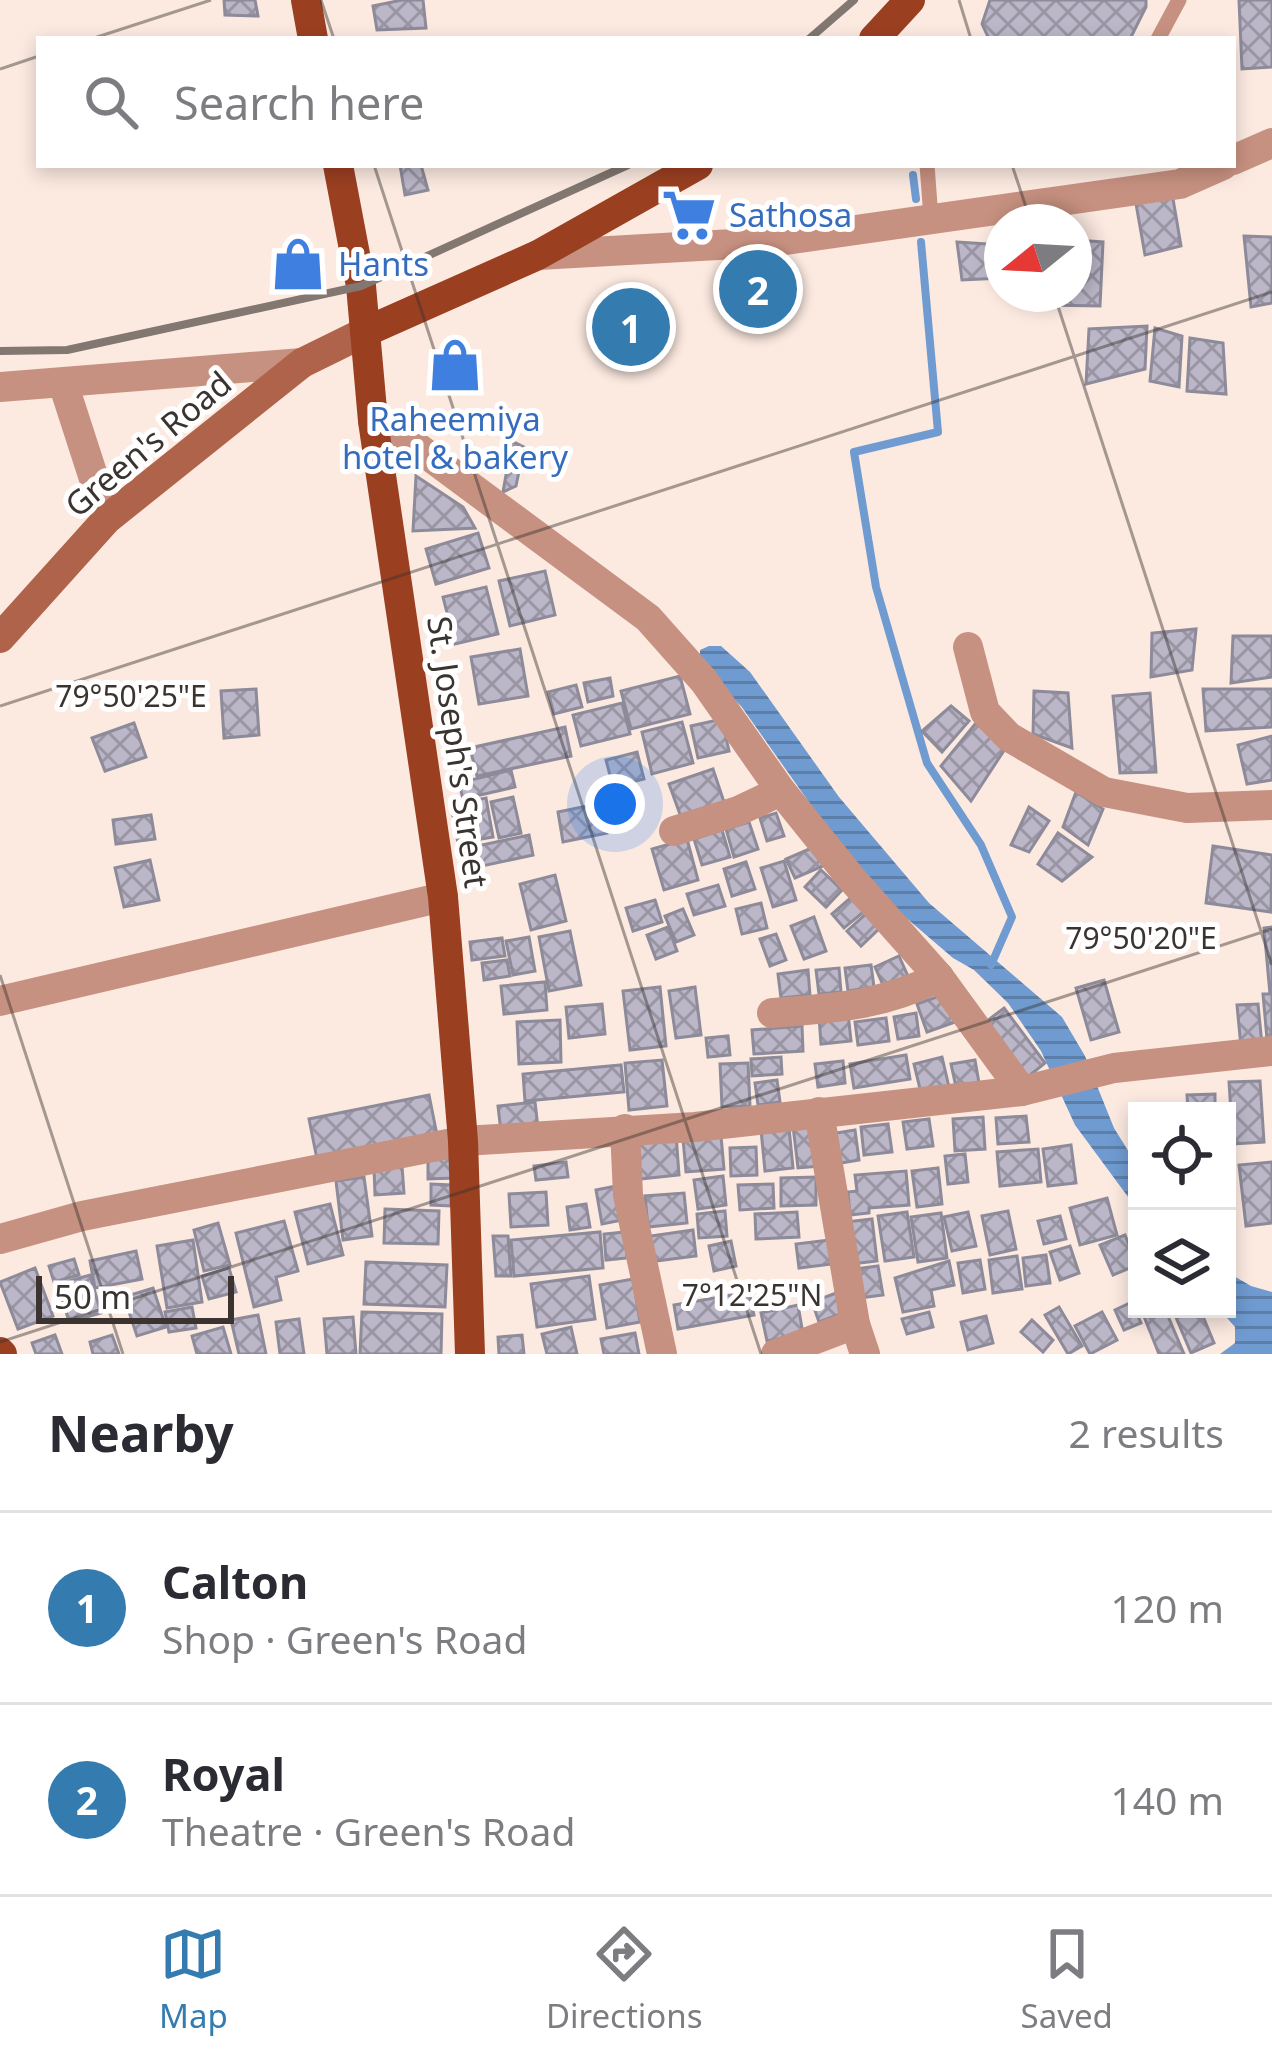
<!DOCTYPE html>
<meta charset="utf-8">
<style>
body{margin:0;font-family:"Noto Sans",sans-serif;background:#f7f7f7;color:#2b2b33}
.controls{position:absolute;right:36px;bottom:36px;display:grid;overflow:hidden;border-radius:0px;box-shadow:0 6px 18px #0003}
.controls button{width:108px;height:108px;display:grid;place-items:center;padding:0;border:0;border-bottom:3px solid #e1e1e2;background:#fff;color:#2b2b33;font:60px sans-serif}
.compass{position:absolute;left:984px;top:204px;width:108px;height:108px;border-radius:50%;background:#fff;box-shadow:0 6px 18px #0003;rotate:252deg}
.scale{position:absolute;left:36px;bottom:30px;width:198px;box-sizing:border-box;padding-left:12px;border:6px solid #3a332f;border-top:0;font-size:33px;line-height:42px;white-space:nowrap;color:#3a332f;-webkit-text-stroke:9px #fff;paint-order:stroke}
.you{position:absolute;left:615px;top:804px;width:42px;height:42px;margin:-30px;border:9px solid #fff;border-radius:50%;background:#1a73e8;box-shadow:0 0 0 18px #1a73e833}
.badge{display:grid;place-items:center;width:78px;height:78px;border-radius:50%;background:#347cb0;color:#fff;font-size:39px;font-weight:700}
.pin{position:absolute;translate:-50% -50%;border:6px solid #fff;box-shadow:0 3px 12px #0006}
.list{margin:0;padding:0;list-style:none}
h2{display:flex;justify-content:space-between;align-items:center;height:156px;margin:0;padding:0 48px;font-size:51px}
h2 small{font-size:39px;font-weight:400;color:#7c7c81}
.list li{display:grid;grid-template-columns:78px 1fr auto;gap:36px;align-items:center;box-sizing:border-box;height:192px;padding:0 48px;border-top:3px solid #e1e1e2}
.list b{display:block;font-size:45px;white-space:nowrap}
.list p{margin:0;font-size:39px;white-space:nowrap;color:#7c7c81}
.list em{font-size:39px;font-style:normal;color:#7c7c81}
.icon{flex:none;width:66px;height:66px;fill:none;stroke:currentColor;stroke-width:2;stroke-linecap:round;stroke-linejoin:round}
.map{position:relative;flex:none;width:1272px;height:1354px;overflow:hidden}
.search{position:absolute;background:#fff;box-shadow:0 6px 18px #0003;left:36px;right:36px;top:36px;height:132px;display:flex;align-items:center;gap:30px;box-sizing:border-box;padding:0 42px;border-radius:0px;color:#7c7c81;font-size:45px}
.sheet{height:540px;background:#fff}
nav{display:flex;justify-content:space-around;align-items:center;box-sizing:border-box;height:168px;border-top:3px solid #e1e1e2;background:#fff;font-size:33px;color:#7c7c81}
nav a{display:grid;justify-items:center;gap:6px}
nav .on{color:#347cb0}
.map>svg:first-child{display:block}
.water{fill:url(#water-rules)}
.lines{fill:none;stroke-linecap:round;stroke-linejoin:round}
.stream{stroke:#6f9bd1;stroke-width:8}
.building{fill:url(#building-cross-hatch);stroke:#8d8a9a;stroke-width:3}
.service{stroke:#c79181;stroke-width:15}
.minor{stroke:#c79181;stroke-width:30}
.secondary{stroke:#af634b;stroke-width:30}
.primary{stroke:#9b3f21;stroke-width:30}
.rail{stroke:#827771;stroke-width:8}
.ticks{fill:none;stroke:#3a332f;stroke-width:3;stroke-opacity:0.45}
.labels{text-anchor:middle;stroke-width:10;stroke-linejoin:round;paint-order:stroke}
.shop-label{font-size:33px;fill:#366cbe;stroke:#fff;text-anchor:start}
.street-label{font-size:33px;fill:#3a332f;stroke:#fff}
.ticks-label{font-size:30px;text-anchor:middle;fill:#3a332f;stroke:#fff;stroke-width:10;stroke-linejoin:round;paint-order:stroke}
</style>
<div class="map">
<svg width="1272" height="1354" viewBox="0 0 1272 1354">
<defs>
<pattern id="water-rules" width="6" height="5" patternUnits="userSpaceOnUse" patternTransform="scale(3)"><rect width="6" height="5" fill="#6f9bd1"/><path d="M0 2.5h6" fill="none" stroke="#5c7faa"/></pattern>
<pattern id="building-cross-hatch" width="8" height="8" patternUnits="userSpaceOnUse" patternTransform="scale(3)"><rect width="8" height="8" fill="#bbb7c8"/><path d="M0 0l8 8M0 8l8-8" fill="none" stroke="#9995a3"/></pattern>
</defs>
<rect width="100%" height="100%" fill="#fceae1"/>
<!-- water -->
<g class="water">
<polygon points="709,646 721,646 750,672 839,797 929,903 1062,1017 1085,1056 1114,1128 1137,1165 1137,1209 1075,1125 1041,1051 1008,1003 974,970 953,958 897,910 835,839 741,706 709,675 700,660 700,650"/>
<polygon points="1227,1272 1251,1286 1272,1292 1272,1354 1220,1354 1235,1343 1235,1327 1219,1309 1227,1309"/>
</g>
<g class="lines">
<!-- stream -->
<g class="stream">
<polyline points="913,175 916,199"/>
<polyline points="921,242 938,432 854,452 876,587 927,763 981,845 1012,917 991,965"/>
</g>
</g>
<!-- building -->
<g class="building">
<polygon points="224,0 255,0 258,16 225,15"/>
<polygon points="402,0 423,0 426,28 377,30 373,6"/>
<polygon points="990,0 1146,0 1146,7 1130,39 989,39 982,24"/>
<polygon points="1239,0 1272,0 1272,67 1242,69"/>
<polygon points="400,165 421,165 428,190 405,195"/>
<polygon points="1172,193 1181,246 1145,255 1135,198"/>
<polygon points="1244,236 1272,237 1272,303 1251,307"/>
<polygon points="1074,240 1103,242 1100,306 1045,305 1045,294 1074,294"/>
<polygon points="957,242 1002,245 1002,278 962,280"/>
<polygon points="1147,326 1145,369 1086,384 1089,329"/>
<polygon points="1155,328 1182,336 1179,387 1150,381"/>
<polygon points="1190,338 1223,343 1226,394 1187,391"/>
<polygon points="512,441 524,447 516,486 503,492"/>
<polygon points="416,476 463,507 475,528 413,531"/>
<polygon points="478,533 489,568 436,584 426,549"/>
<polygon points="545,571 555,615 510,626 499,581"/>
<polygon points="486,587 498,634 455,644 443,597"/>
<polygon points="1196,629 1192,670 1151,677 1152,633"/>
<polygon points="1233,636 1272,636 1272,677 1231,683"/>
<polygon points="520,649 528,696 479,704 471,657"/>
<polygon points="680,676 690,714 631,729 621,691"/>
<polygon points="610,678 613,696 588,702 584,683"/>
<polygon points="576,685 582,707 554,714 548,692"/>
<polygon points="256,689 259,735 224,738 221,691"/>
<polygon points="1203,689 1272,689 1272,727 1206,731"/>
<polygon points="1034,691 1068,693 1072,748 1033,734"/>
<polygon points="1150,693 1156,772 1120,773 1113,696"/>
<polygon points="622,703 630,734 581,746 573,715"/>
<polygon points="951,706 969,721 942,752 922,731"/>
<polygon points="722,719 729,751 698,758 691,726"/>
<polygon points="682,722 693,763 652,774 642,732"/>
<polygon points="134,723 146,757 105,771 92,738"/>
<polygon points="976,723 1005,749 971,801 941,766"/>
<polygon points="565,727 571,756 477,776 470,748"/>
<polygon points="1272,736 1272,780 1247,784 1238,745"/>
<polygon points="637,752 644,779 613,787 606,760"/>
<polygon points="713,769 724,802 681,817 669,784"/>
<polygon points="511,770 515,787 463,799 459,783"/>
<polygon points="631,789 636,816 617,821 611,792"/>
<polygon points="1076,792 1103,809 1088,845 1063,827"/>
<polygon points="513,797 521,833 499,838 491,802"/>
<polygon points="486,798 493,837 458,843 451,805"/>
<polygon points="602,803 607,833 563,842 558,812"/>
<polygon points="1029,807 1049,821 1029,852 1011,845"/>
<polygon points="776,813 784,836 767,841 760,818"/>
<polygon points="151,815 155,839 116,844 113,820"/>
<polygon points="749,822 758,849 734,857 726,829"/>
<polygon points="722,830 730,857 702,865 694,839"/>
<polygon points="1058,833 1092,857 1062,881 1038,864"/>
<polygon points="529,835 533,855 463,870 459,850"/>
<polygon points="687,839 698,880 664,890 652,849"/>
<polygon points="1213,846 1272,855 1271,912 1206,903"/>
<polygon points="814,847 823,866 795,878 786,859"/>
<polygon points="150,860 159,900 124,907 115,868"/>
<polygon points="784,861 796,900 773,907 761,868"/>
<polygon points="746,862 755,889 732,896 724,869"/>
<polygon points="821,870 842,890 826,907 805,887"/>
<polygon points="555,875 566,921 531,930 520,884"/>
<polygon points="718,885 725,906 694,915 687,894"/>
<polygon points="854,895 866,910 844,928 832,914"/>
<polygon points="655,900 662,922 633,931 626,908"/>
<polygon points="761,903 767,928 742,934 736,909"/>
<polygon points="683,909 694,935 676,942 665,916"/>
<polygon points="866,914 879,929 861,946 847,931"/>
<polygon points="814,917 826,951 804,959 791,926"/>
<polygon points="668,927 677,951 656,959 647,935"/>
<polygon points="1272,927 1272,1040 1267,1039 1263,994 1270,994 1264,928"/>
<polygon points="570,931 581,985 549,991 539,937"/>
<polygon points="776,934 786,960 770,966 760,939"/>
<polygon points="529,937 535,971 513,975 506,941"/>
<polygon points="502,938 505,956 472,960 470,942"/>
<polygon points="899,956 911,983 887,994 875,967"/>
<polygon points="507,960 510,976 484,980 482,963"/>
<polygon points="871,965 874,987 848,991 845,968"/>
<polygon points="839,968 841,992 819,994 816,970"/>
<polygon points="808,970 810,995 781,998 778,974"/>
<polygon points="1104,980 1119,1032 1091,1040 1076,988"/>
<polygon points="545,982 547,1010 504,1014 501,986"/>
<polygon points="660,987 666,1046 630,1050 623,991"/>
<polygon points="695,987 701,1035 676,1038 669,991"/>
<polygon points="945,994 955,1022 927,1032 917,1004"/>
<polygon points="602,1004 605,1034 569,1038 566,1007"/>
<polygon points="1258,1004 1262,1045 1241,1047 1237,1005"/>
<polygon points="1004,1008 1045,1063 1024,1080 983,1024"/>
<polygon points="848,1013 851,1041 821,1044 819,1017"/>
<polygon points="916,1013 919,1036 898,1039 894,1017"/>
<polygon points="886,1018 889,1041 858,1045 855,1022"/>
<polygon points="560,1020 561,1062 519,1064 517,1022"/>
<polygon points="802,1026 803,1051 754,1054 752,1030"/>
<polygon points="728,1036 730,1055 708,1057 706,1038"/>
<polygon points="906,1055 910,1079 854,1088 850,1064"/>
<polygon points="781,1057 782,1074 752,1076 751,1059"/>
<polygon points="942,1057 949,1087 921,1093 914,1064"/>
<polygon points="662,1060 667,1106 629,1110 625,1063"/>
<polygon points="975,1060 979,1083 956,1087 951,1064"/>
<polygon points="843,1061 845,1083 818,1087 815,1064"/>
<polygon points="748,1063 750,1106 722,1107 720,1064"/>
<polygon points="621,1065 624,1092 525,1101 523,1074"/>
<polygon points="777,1080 780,1102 758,1105 755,1083"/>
<polygon points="1260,1081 1264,1142 1233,1144 1229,1082"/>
<polygon points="1215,1094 1215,1111 1188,1111 1187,1095"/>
<polygon points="429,1095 437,1135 317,1159 309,1119"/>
<polygon points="535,1102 538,1128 501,1132 498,1106"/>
<polygon points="1026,1116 1029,1142 998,1144 996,1118"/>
<polygon points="983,1117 985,1149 955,1151 953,1119"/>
<polygon points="929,1119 933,1146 907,1149 903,1122"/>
<polygon points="817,1123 822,1166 798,1168 793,1126"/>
<polygon points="888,1124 892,1152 864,1155 861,1127"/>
<polygon points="789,1128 793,1168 765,1171 761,1130"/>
<polygon points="855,1130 859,1160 835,1164 830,1134"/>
<polygon points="676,1134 679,1175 640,1179 636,1137"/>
<polygon points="721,1136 724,1169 686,1172 683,1139"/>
<polygon points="1071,1145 1076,1183 1048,1186 1043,1149"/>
<polygon points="756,1147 757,1175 731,1176 730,1148"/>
<polygon points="1038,1149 1041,1182 1000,1186 997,1152"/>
<polygon points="428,1152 453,1152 454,1178 428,1179"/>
<polygon points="965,1154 968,1182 948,1184 945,1156"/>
<polygon points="566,1162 568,1177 536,1180 534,1166"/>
<polygon points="1272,1162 1272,1223 1246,1226 1239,1165"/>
<polygon points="402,1166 404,1193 375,1195 374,1168"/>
<polygon points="938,1168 942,1204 917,1207 912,1171"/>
<polygon points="906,1171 909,1205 869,1208 869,1213 850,1215 848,1192 857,1191 855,1175"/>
<polygon points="723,1176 726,1205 698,1209 694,1180"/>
<polygon points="364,1177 372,1236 343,1240 336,1181"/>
<polygon points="816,1177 816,1205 781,1206 781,1178"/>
<polygon points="431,1184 451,1185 451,1206 431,1205"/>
<polygon points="773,1184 774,1208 740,1210 738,1185"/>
<polygon points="621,1185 627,1219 602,1224 596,1190"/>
<polygon points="546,1192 548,1225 511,1227 509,1194"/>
<polygon points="684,1193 687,1223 648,1227 645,1196"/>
<polygon points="1107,1198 1117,1235 1080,1245 1070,1208"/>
<polygon points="330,1204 343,1255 308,1264 295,1212"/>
<polygon points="586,1204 590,1227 570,1230 567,1207"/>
<polygon points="385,1209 439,1211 438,1244 384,1243"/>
<polygon points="725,1211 727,1236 699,1238 697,1214"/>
<polygon points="1008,1211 1016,1249 990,1255 982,1216"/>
<polygon points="797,1212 799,1237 756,1239 755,1214"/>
<polygon points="907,1212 914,1257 885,1261 878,1216"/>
<polygon points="968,1212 976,1246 952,1251 944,1217"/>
<polygon points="941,1213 947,1258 918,1262 911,1217"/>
<polygon points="1060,1216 1066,1239 1044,1244 1038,1221"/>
<polygon points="872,1219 877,1261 851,1264 846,1222"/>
<polygon points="284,1221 298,1271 276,1277 281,1300 254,1307 236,1233"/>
<polygon points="218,1223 230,1265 204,1271 194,1230"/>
<polygon points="693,1230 696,1256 648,1262 644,1237"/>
<polygon points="600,1232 603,1268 514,1276 511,1240"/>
<polygon points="625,1232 627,1258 606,1260 604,1234"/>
<polygon points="1125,1235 1137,1265 1113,1275 1100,1245"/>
<polygon points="493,1236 508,1236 511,1276 496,1276"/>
<polygon points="193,1240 202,1302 167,1308 157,1246"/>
<polygon points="830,1240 832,1264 799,1268 796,1244"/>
<polygon points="731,1241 736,1266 714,1271 709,1246"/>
<polygon points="1070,1246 1079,1273 1060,1280 1050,1252"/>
<polygon points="136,1251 142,1279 95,1288 90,1261"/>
<polygon points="1046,1255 1050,1283 1026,1286 1023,1258"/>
<polygon points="1017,1256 1022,1289 993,1293 989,1260"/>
<polygon points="74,1259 79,1275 54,1282 49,1266"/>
<polygon points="980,1260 985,1289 963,1293 958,1263"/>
<polygon points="949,1261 954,1285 931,1290 934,1306 903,1312 895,1278"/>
<polygon points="366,1262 447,1265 445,1307 364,1304"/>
<polygon points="878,1266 883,1295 859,1298 855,1269"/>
<polygon points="35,1268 53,1316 18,1329 0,1282"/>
<polygon points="229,1268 236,1292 209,1299 202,1276"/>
<polygon points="90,1275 101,1313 69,1322 58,1284"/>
<polygon points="589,1276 595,1319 537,1327 531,1284"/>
<polygon points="633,1279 640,1322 607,1328 600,1285"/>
<polygon points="153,1288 166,1327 137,1336 124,1297"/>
<polygon points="749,1292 754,1315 678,1329 674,1305"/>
<polygon points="839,1292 846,1312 819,1322 812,1302"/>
<polygon points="1132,1302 1141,1323 1124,1330 1115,1310"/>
<polygon points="798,1305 803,1334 767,1341 761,1313"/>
<polygon points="192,1307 196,1328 169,1332 165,1312"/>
<polygon points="1059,1307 1082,1346 1068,1354 1045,1315"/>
<polygon points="1141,1309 1165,1309 1184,1354 1159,1354"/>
<polygon points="1189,1309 1200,1309 1214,1343 1191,1353 1175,1315"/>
<polygon points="362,1312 442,1314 441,1354 360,1354"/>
<polygon points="929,1312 933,1327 907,1334 902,1319"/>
<polygon points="1102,1312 1117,1340 1090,1354 1075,1326"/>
<polygon points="258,1315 266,1354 239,1354 231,1320"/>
<polygon points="986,1316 993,1343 968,1350 961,1322"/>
<polygon points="353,1317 356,1354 327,1354 324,1319"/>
<polygon points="299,1319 304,1354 280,1354 276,1322"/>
<polygon points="1032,1320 1053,1340 1043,1352 1021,1332"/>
<polygon points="223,1327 231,1354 197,1354 192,1336"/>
<polygon points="571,1327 577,1354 547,1354 542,1334"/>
<polygon points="635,1333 639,1354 604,1354 601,1339"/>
<polygon points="55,1335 62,1354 36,1354 32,1343"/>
<polygon points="112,1335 119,1354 93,1354 90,1342"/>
<polygon points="522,1335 524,1354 499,1354 498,1337"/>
</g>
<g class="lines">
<!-- service -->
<g class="service">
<polyline points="1158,39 1179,0"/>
<polyline points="927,165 931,218"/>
</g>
<!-- minor -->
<g class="minor">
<polyline points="1233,160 1272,143"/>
<polyline points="538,255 771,242 1180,184 1223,165"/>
<polyline points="63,383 107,519"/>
<polyline points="0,387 302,363"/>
<polyline points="373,421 413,444 648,618 704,681 781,791 851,878 939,977 1022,1091"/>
<polyline points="968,647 985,712 1009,737 1104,792 1187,808 1272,805"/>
<polyline points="674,831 738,811 781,791"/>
<polyline points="0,1001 443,897"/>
<path d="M 772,1013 C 835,1008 881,1006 939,977"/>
<polyline points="819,1112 855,1324 865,1354"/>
<polyline points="625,1129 628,1195 662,1354"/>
<polyline points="0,1239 82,1216 463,1141 695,1127 1022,1091 1114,1068 1272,1051"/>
<polyline points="776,1354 855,1324"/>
</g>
<!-- secondary -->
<polyline class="secondary" points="0,638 107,519 302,363 365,332"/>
<!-- primary -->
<g class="primary">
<polyline points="306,0 313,39"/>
<polyline points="874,39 910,0"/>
<polyline points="338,165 361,286 373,421 443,897 463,1141 470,1354"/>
<polyline points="365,332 538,255 698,165"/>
<polyline points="0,1352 2,1354"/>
</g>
<!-- rail -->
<g class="rail">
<polyline points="809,39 854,0"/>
<polyline points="0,351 67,350 361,286 628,165"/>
</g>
</g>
<!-- ticks -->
<path class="ticks" d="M 321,0 L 334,39M 959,0 L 971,39M 91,39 L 211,0M 0,69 L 39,56M 374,165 L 761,1354M 1012,165 L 1031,222M 1054,294 L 1272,965M 0,706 L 1272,292M 0,975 L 123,1354M 0,1342 L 1272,929"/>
<!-- icons -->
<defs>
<symbol id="supermarket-bare" viewBox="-9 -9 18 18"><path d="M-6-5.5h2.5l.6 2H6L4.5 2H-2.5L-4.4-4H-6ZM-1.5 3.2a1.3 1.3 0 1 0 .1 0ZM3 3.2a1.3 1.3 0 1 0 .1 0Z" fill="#3f7fe0" stroke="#fff" stroke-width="2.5" paint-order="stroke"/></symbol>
<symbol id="shop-bare" viewBox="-9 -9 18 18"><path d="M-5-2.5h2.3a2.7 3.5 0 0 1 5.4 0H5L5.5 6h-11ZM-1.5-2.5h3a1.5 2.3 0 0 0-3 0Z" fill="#3f7fe0" stroke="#fff" stroke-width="2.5" paint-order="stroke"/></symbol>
</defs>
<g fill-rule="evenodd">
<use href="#supermarket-bare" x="651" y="177" width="76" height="76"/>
<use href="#shop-bare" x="260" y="226" width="76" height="76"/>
<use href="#shop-bare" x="417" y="327" width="76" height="76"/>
</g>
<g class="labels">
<!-- shop labels -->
<g class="shop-label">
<text x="729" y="227">Sathosa</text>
<text x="338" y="276">Hants</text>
<text x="455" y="431" text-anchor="middle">Raheemiya<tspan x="455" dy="38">hotel &amp; bakery</tspan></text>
</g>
<!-- street labels -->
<g class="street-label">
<text transform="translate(148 444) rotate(-40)" y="12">Green's Road</text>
<text transform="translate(458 752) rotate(82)" y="12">St. Joseph's Street</text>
</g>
</g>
<g class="ticks-label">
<text x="131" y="707">79°50'25"E</text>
<text x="1141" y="949">79°50'20"E</text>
<text x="752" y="1306">7°12'25"N</text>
</g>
</svg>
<div class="controls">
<button><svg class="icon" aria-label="locate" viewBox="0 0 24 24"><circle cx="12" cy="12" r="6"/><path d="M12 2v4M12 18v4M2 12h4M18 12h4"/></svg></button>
<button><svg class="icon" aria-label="layers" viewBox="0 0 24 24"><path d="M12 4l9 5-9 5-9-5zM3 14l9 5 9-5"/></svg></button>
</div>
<svg class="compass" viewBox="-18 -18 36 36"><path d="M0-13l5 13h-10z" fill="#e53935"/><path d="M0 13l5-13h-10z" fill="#7c7c81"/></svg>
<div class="scale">50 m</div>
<div class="you"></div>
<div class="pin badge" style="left:631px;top:327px">1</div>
<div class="pin badge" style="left:758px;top:289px">2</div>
<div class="search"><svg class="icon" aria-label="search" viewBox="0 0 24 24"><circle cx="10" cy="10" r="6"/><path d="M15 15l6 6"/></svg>Search here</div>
</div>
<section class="sheet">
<h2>Nearby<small>2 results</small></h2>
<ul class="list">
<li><span class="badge">1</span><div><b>Calton</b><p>Shop · Green's Road</p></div><em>120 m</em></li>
<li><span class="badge">2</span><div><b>Royal</b><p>Theatre · Green's Road</p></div><em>140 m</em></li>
</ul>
</section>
<nav>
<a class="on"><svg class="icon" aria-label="map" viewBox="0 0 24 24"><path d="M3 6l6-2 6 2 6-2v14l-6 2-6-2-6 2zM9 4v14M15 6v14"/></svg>Map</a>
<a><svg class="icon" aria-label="directions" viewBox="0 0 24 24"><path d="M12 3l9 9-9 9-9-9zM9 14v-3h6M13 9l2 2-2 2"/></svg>Directions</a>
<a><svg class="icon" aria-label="saved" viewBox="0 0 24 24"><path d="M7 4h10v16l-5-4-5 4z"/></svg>Saved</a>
</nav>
